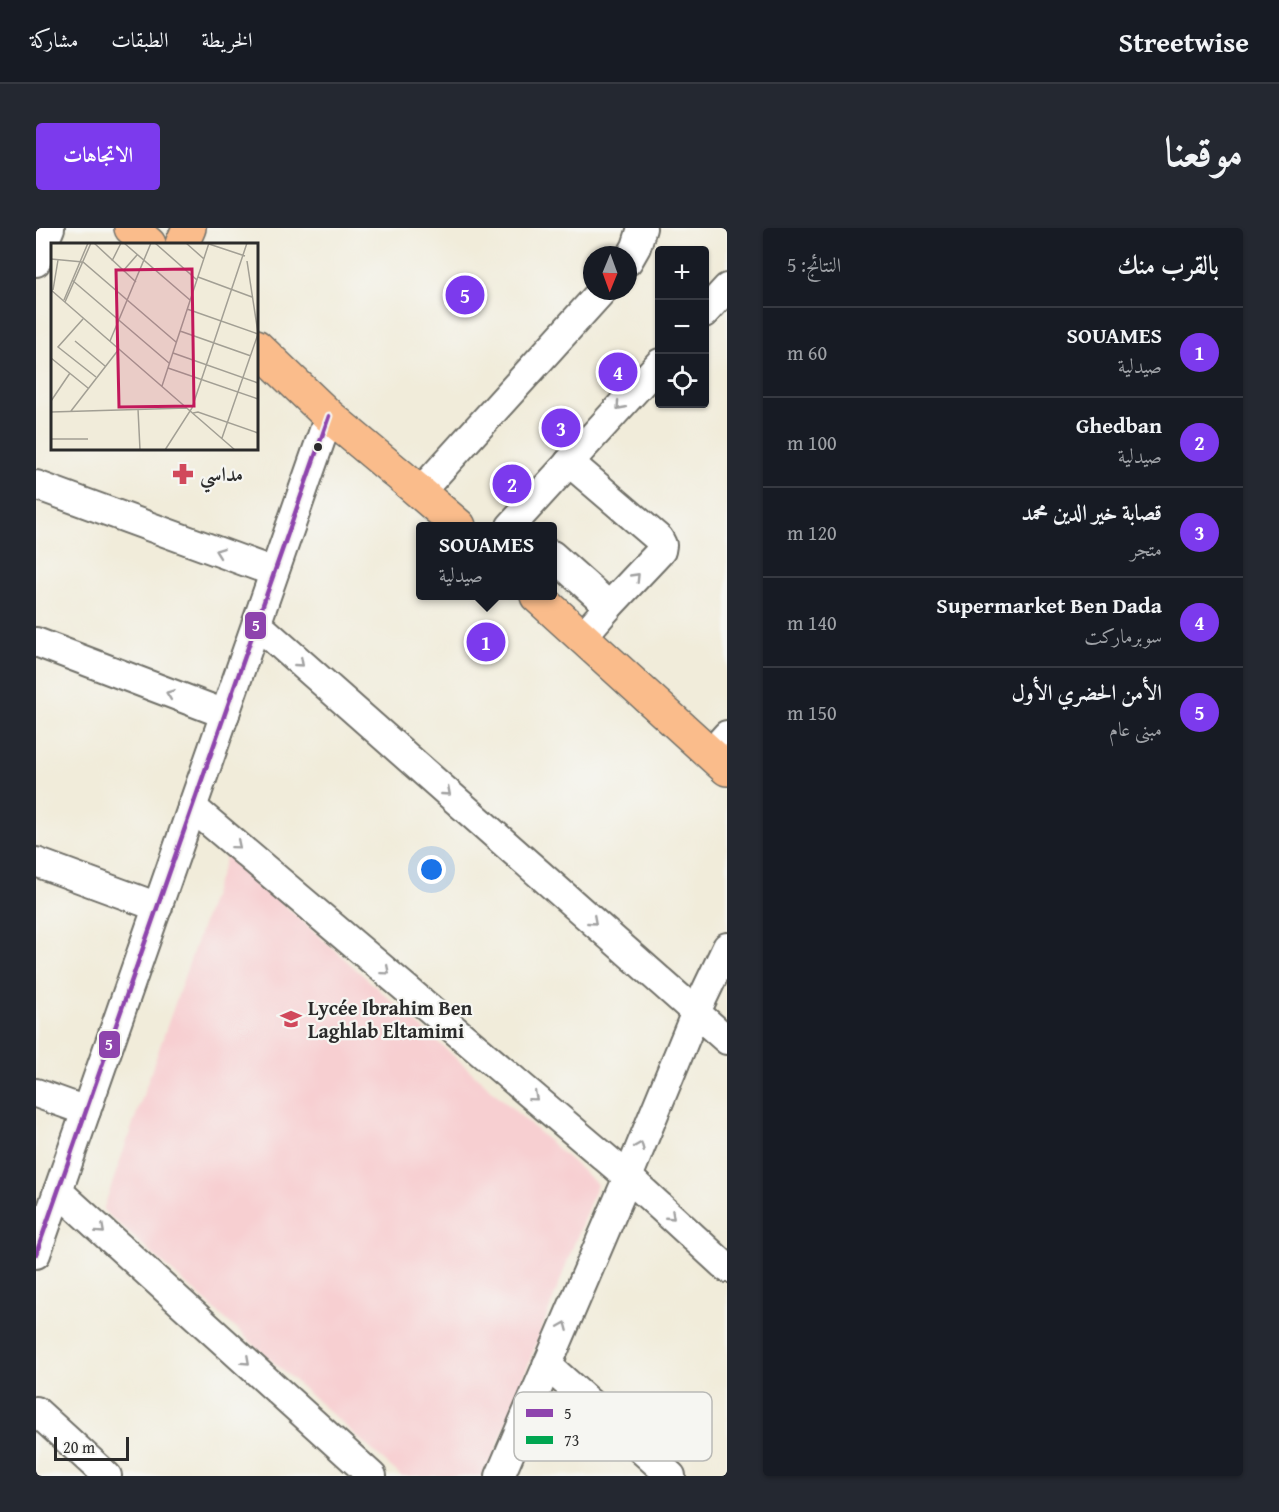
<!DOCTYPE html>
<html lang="ar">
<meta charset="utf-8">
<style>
body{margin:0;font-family:"Gentium Book Plus",Amiri,serif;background:#242831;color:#f1f3f6;direction:rtl}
.controls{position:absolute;right:18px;top:18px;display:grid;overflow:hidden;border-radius:6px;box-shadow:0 2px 4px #0004}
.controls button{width:54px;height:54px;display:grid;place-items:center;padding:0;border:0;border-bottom:2px solid #363941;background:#171b24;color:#f1f3f6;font:30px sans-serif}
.compass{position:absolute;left:547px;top:18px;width:54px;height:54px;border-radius:50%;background:#171b24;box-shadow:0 2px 4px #0004;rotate:181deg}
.scale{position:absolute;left:18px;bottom:15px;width:75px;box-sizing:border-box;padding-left:6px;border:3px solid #2b2b2b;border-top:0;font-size:16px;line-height:21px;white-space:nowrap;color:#2b2b2b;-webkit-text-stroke:4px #f6f6f2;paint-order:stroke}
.you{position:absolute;left:396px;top:642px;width:21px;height:21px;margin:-15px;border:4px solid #fff;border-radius:50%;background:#1a73e8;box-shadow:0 0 0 9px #1a73e833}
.badge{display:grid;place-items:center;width:39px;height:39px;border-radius:50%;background:#7c3aed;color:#fff;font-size:20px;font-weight:700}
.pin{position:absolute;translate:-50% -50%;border:3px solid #fff;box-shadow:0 2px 6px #0006}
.popup{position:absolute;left:380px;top:294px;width:141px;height:78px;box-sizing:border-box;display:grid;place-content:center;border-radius:6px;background:#171b24;filter:drop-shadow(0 2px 4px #0005);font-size:20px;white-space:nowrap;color:#9ea1a6}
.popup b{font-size:22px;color:#f1f3f6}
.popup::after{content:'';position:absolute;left:50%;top:100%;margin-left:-12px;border:12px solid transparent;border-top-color:#171b24}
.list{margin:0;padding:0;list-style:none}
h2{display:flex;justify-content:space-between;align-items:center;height:78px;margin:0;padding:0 24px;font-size:26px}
h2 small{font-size:20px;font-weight:400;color:#9ea1a6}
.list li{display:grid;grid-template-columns:39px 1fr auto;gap:18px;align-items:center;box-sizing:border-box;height:90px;padding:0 24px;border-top:2px solid #363941}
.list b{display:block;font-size:22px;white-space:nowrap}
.list p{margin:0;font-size:20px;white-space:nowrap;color:#9ea1a6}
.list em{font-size:20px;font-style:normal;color:#9ea1a6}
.icon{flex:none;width:33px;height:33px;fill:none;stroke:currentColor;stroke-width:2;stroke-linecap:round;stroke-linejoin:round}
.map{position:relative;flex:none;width:691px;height:1248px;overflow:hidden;direction:ltr;border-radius:6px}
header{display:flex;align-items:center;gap:36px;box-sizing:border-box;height:84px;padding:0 30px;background:#171b24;border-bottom:2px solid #363941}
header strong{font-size:28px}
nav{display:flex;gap:33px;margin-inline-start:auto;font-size:21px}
.intro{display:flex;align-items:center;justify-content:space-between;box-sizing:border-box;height:144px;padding:0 36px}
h1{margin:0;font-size:42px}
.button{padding:15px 27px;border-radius:6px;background:#7c3aed;color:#fff;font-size:21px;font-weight:700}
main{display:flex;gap:36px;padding:0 36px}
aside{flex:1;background:#171b24;border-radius:6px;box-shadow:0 2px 4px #0004}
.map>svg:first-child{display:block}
.built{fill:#f7cfd1}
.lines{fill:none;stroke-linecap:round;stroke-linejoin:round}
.minor-casing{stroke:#706f68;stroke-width:32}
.major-casing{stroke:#706f68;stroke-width:36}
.minor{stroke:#fff;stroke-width:28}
.major{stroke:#fabc8b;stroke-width:33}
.bus-1-casing{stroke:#f6f6f2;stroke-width:9}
.bus-1{stroke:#8e44ad;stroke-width:4.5}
.oneway{stroke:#a0a0a0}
.bus-dot{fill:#2b2b2b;stroke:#f6f6f2;stroke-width:2}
.labels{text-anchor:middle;stroke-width:4.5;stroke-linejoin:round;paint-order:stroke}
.poi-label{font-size:20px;font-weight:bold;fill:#2b2b2b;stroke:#f6f6f2;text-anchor:start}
.inset-road{fill:none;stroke:#a29f94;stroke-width:1.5}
.view{fill:#c2185b;fill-opacity:0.15;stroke:#c2185b;stroke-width:3}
.inset-edge{fill:none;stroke:#2b2b2b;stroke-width:3}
.key{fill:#f6f6f2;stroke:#b9b9b6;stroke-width:1.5}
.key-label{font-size:16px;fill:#2b2b2b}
.line-badge{stroke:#f6f6f2;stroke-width:2}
.badge-label{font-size:16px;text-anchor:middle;font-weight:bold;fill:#fff}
</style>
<header>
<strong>Streetwise</strong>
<nav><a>الخريطة</a><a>الطبقات</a><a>مشاركة</a></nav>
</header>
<div class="intro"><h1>موقعنا</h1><a class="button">الاتجاهات</a></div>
<main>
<aside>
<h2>بالقرب منك<small>النتائج: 5</small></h2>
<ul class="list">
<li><span class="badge">1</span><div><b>SOUAMES</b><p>صيدلية</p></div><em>60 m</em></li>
<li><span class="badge">2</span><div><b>Ghedban</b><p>صيدلية</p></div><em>100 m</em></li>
<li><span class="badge">3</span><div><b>قصابة خير الدين محمد</b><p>متجر</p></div><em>120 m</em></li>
<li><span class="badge">4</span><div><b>Supermarket Ben Dada</b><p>سوبرماركت</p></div><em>140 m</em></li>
<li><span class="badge">5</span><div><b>الأمن الحضري الأول</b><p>مبنى عام</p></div><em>150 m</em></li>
</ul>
</aside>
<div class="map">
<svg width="691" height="1248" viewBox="0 0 691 1248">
<rect width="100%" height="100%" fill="#f6f6f2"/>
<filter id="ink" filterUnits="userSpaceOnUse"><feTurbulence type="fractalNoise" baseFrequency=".0167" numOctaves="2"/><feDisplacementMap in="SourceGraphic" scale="12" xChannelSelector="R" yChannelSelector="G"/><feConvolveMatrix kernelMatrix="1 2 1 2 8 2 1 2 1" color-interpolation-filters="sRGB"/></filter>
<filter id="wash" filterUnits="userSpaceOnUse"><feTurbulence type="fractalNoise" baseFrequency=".008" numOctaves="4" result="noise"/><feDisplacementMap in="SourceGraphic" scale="24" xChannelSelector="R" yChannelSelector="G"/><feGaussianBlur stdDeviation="1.35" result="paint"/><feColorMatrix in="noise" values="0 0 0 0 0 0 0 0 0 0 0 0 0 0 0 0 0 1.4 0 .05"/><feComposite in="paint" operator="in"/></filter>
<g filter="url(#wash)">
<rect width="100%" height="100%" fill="#f1ecda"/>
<!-- built -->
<polygon class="built" points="191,626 561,956 450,1248 365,1248 67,982"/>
</g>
<g filter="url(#ink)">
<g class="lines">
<defs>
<g id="minor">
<polyline points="592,33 600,19 606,0"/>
<polyline points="0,34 14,0"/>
<polyline points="668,85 691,60"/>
<polyline points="533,234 623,311 626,317 625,323 573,378 547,408"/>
<polyline points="0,257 238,344"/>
<polyline points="384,264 566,63"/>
<polyline points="475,298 624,135"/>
<polyline points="516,327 573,378"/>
<polyline points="221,396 691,812"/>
<polyline points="0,414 189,486"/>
<polyline points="674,526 691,507"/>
<polyline points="156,579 592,949 691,1040"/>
<polyline points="0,634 122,679"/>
<polyline points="0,865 50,883"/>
<polyline points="22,963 336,1248"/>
<polyline points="0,1026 293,188"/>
<polyline points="511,1137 635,1248"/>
<polyline points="0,1183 71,1248"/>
<polyline points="464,1248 592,949 660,784 691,719"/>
</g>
<g id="major">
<polyline points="95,0 113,16"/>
<polyline points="146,16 153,0"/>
<polyline points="220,118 293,188 366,249 423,298"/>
<polyline points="501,368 691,541"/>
</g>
</defs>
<!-- minor casing -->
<use href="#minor" class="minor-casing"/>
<!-- major casing -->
<use href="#major" class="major-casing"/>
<!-- minor -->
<use href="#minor" class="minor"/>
<!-- major -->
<use href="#major" class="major"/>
<defs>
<polyline id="bus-1" points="0,1026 293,188"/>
</defs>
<!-- bus-1 casing -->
<use href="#bus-1" class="bus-1-casing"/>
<!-- bus-1 -->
<use href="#bus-1" class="bus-1"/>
</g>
<!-- one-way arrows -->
<defs><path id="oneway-chevron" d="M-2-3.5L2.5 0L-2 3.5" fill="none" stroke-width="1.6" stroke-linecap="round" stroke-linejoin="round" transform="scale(1.5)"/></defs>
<g class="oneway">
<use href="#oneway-chevron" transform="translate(584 178) rotate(132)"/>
<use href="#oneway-chevron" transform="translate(183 324) rotate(-160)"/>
<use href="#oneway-chevron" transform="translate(600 349) rotate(-46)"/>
<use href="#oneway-chevron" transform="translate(264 435) rotate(41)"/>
<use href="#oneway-chevron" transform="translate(134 466) rotate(-159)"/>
<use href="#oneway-chevron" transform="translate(411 564) rotate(41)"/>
<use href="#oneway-chevron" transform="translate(201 617) rotate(40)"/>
<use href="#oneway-chevron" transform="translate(557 693) rotate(41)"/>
<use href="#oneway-chevron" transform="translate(350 743) rotate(40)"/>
<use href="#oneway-chevron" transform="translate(498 869) rotate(40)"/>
<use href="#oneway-chevron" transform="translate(604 918) rotate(-68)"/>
<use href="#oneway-chevron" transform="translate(635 988) rotate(43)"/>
<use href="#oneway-chevron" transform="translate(65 1002) rotate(42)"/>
<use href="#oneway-chevron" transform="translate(528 1098) rotate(-67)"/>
<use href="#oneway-chevron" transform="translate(210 1133) rotate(42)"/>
</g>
</g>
<!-- icons -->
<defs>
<symbol id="pharmacy-bare" viewBox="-9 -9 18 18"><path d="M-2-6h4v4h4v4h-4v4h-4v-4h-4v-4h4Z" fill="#d1495b" stroke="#f6f6f2" stroke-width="2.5" paint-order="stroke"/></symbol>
<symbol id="school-bare" viewBox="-9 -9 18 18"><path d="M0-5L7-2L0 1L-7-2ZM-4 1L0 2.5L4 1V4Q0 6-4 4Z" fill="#d1495b" stroke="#f6f6f2" stroke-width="2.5" paint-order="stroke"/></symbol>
</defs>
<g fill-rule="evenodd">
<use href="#pharmacy-bare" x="132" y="231" width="30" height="30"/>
<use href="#school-bare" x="240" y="776" width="30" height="30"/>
</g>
<!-- markers -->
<circle class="bus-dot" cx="282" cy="219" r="5"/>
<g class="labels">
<!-- poi labels -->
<g class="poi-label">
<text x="164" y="253">مداسي</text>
<text x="272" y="787">Lycée Ibrahim Ben<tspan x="272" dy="23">Laghlab Eltamimi</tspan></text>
</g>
</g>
<!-- overview -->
<g transform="translate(15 15)">
<rect width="207" height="207" fill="#f1ecda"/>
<path class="inset-road" d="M 43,0 L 85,39M 73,0 L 139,57M 104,0 L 146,37M 135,0 L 153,16M 158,1 L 194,13M 0,16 L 32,19 L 125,99M 61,18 L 70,0M 196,18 L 207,90M 72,28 L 86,12M 147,34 L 201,54M 21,37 L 118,120M 0,47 L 184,207M 2,47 L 7,17M 13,57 L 37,0M 14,59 L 40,0M 136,66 L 207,91M 32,76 L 7,104 L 45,134M 129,88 L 200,113M 24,98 L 54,123M 59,98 L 100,0M 122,110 L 207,140M 0,115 L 37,145M 117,125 L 207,156M 111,143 L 158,0M 0,158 L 19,130M 87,166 L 89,207M 20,168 L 68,106M 0,169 L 136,165M 142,170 L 147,169 L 207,190M 171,195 L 207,91M 0,196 L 37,196M 114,207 L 141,165 L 196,0"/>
<path class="view" d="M 141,26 L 143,163 L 68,164 L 65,27 Z"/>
<rect width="207" height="207" class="inset-edge"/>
</g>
<!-- legend -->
<rect x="478" y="1164" width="198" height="69" rx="9" class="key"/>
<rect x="490" y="1181" width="27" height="8" fill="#8e44ad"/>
<rect x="490" y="1208" width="27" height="8" fill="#00a651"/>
<g class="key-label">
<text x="528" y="1191">5</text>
<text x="528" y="1218">73</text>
</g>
<g class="line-badge">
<rect x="208" y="383" width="23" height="29" rx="6" fill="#8e44ad"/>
<rect x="62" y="802" width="23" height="29" rx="6" fill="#8e44ad"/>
</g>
<g class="badge-label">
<text x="220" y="403">5</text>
<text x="73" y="822">5</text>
</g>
</svg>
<div class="controls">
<button>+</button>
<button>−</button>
<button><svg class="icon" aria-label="locate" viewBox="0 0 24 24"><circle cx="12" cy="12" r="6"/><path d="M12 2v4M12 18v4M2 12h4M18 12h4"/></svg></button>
</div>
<svg class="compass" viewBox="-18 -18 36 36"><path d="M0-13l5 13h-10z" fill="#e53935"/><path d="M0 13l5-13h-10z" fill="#9ea1a6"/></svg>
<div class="scale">20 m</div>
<div class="you"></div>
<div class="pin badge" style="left:450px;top:414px">1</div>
<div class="popup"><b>SOUAMES</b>صيدلية</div>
<div class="pin badge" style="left:476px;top:256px">2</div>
<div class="pin badge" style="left:525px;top:200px">3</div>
<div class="pin badge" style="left:582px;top:144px">4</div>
<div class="pin badge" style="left:429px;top:67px">5</div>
</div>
</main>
